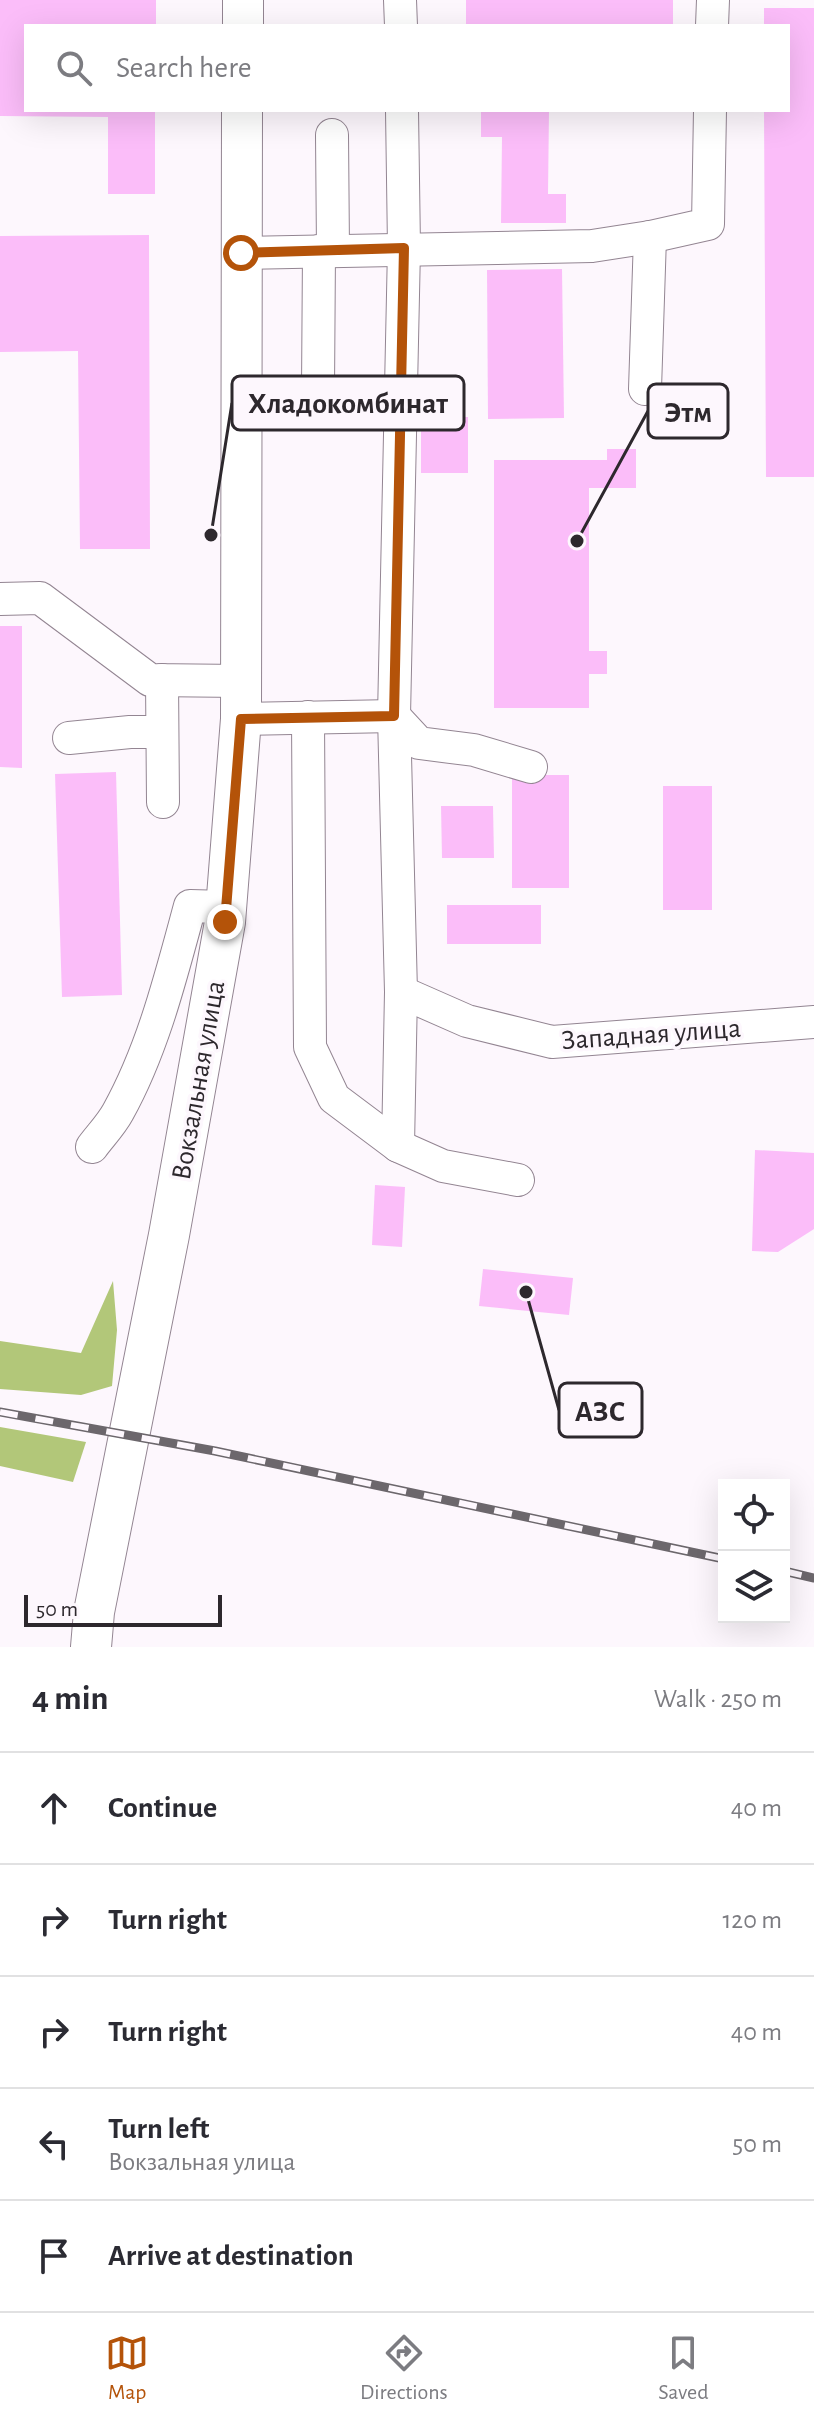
<!DOCTYPE html>
<meta charset="utf-8">
<style>
body{margin:0;font-family:"Alegreya Sans",sans-serif;background:#f2f2f3;color:#2b2b33}
.controls{position:absolute;right:24px;bottom:24px;display:grid;overflow:hidden;border-radius:0px;box-shadow:0 8px 32px #0002}
.controls button{width:72px;height:72px;display:grid;place-items:center;padding:0;border:0;border-bottom:2px solid #e1e1e2;background:#fff;color:#2b2b33;font:40px sans-serif}
.scale{position:absolute;left:24px;bottom:20px;width:198px;box-sizing:border-box;padding-left:8px;border:4px solid #2d282d;border-top:0;font-size:22px;line-height:28px;white-space:nowrap;color:#2d282d;-webkit-text-stroke:6px #fdf7fd;paint-order:stroke}
.stop{position:absolute;width:24px;height:24px;margin:-18px;border:6px solid #b45309;border-radius:50%;background:#fff}
.stop.end{background:#b45309;border-color:#fff;box-shadow:0 2px 8px #0008}
.list{margin:0;padding:0;list-style:none}
h2{display:flex;justify-content:space-between;align-items:center;height:104px;margin:0;padding:0 32px;font-size:34px}
h2 small{font-size:26px;font-weight:400;color:#7c7c81}
.list li{display:grid;grid-template-columns:52px 1fr auto;gap:24px;align-items:center;box-sizing:border-box;height:112px;padding:0 32px;border-top:2px solid #e1e1e2}
.list b{display:block;font-size:30px;white-space:nowrap}
.list p{margin:0;font-size:26px;white-space:nowrap;color:#7c7c81}
.list em{font-size:26px;font-style:normal;color:#7c7c81}
.icon{flex:none;width:44px;height:44px;fill:none;stroke:currentColor;stroke-width:2;stroke-linecap:round;stroke-linejoin:round}
.map{position:relative;flex:none;width:814px;height:1647px;overflow:hidden}
.search{position:absolute;background:#fff;box-shadow:0 8px 32px #0002;left:24px;right:24px;top:24px;height:88px;display:flex;align-items:center;gap:20px;box-sizing:border-box;padding:0 28px;border-radius:0px;color:#7c7c81;font-size:30px}
.sheet{height:664px;background:#fff}
nav{display:flex;justify-content:space-around;align-items:center;box-sizing:border-box;height:112px;border-top:2px solid #e1e1e2;background:#fff;font-size:22px;color:#7c7c81}
nav a{display:grid;justify-items:center;gap:4px}
nav .on{color:#b45309}
.map>svg:first-child{display:block}
.forest{fill:#b2c779}
.building{fill:#fbbdf9}
.lines{fill:none;stroke-linecap:round;stroke-linejoin:round}
.minor-casing{stroke:#938592;stroke-width:34}
.major-casing{stroke:#938592;stroke-width:42}
.minor{stroke:#fff;stroke-width:32}
.major{stroke:#fff;stroke-width:40}
.rail-casing{stroke:#6c676c;stroke-width:9}
.rail{stroke:#fdf7fd;stroke-width:6;stroke-dasharray:18;stroke-linecap:butt}
.route{stroke:#b45309;stroke-width:10}
.labels{text-anchor:middle;stroke-width:7;stroke-linejoin:round;paint-order:stroke}
.street-label{font-size:28px;fill:#2d282d;stroke:#fdf7fd}
.leader{fill:none;stroke:#2d282d;stroke-width:3}
.callout-dot{fill:#2d282d;stroke:#fdf7fd;stroke-width:3}
.callout{fill:#fdf7fd;stroke:#2d282d;stroke-width:3}
.callout-label{font-size:30px;text-anchor:middle;font-weight:bold;fill:#2d282d}
</style>
<div class="map">
<svg width="814" height="1647" viewBox="0 0 814 1647">
<rect width="100%" height="100%" fill="#fdf7fd"/>
<!-- forest -->
<g class="forest">
<polygon points="113,1281 117,1330 112,1386 81,1395 0,1389 0,1341 81,1353"/>
<polygon points="0,1427 86,1442 73,1482 0,1466"/>
</g>
<!-- building -->
<g class="building">
<polygon points="0,0 156,0 156,26 26,26 26,110 155,110 155,194 108,194 108,117 0,116"/>
<rect x="466" y="0" width="207" height="26"/>
<polygon points="764,8 814,8 814,477 766,477 764,110 788,110 788,26 764,26"/>
<polygon points="481,110 549,110 548,194 566,194 566,223 501,223 502,137 481,137"/>
<polygon points="149,235 150,549 80,549 78,351 0,352 0,236"/>
<polygon points="562,269 564,418 488,419 487,270"/>
<rect x="421" y="417" width="47" height="56"/>
<polygon points="607,449 636,449 636,488 589,488 589,651 607,651 607,674 589,674 589,708 494,708 494,460 607,460"/>
<polygon points="0,626 22,626 22,768 0,767"/>
<polygon points="116,772 122,995 62,997 55,774"/>
<rect x="512" y="775" width="57" height="113"/>
<rect x="663" y="786" width="49" height="124"/>
<polygon points="441,806 493,806 494,858 442,858"/>
<rect x="447" y="905" width="94" height="39"/>
<polygon points="755,1150 814,1153 814,1229 778,1252 752,1251"/>
<polygon points="375,1185 405,1187 402,1247 372,1245"/>
<polygon points="483,1269 573,1278 569,1315 479,1306"/>
</g>
<g class="lines">
<defs>
<g id="minor">
<polyline points="400,0 401,26"/>
<polyline points="712,26 713,0"/>
<polyline points="332,135 333,250"/>
<polyline points="241,253 592,246 650,237 708,224 710,110"/>
<polyline points="645,389 650,237"/>
<polyline points="318,390 319,251"/>
<polyline points="0,599 40,598 150,680 241,681"/>
<polyline points="162,680 163,802"/>
<polyline points="308,717 310,1047 334,1098 398,1146 443,1166 518,1180"/>
<polyline points="241,719 394,716 419,743 474,750 531,767"/>
<polyline points="69,738 130,732 162,732"/>
<polyline points="401,992 467,1021 552,1042 814,1022"/>
<polyline points="398,1146 401,992 394,716 404,248 402,110"/>
<path d="M 92,1147 C 100,1136 111,1125 118,1112 C 153,1049 171,976 190,906 L 226,907"/>
</g>
<g id="major">
<polyline points="243,26 243,0"/>
<polyline points="91,1647 94,1612 169,1235 225,922 241,719 242,110"/>
</g>
</defs>
<!-- minor casing -->
<use href="#minor" class="minor-casing"/>
<!-- major casing -->
<use href="#major" class="major-casing"/>
<!-- minor -->
<use href="#minor" class="minor"/>
<!-- major -->
<use href="#major" class="major"/>
<defs>
<g id="rail">
<polyline points="0,1412 215,1451 724,1559"/>
<polyline points="784,1571 814,1578"/>
</g>
</defs>
<!-- rail casing -->
<use href="#rail" class="rail-casing"/>
<!-- rail -->
<use href="#rail" class="rail"/>
</g>
<g class="lines">
<!-- route -->
<polyline class="route" points="225,922 241,719 394,716 404,248 241,253"/>
</g>
<g class="labels">
<!-- street labels -->
<g class="street-label">
<text transform="translate(651 1033) rotate(-4)" y="10">Западная улица</text>
<text transform="translate(197 1080) rotate(-80)" y="10">Вокзальная улица</text>
</g>
</g>
<!-- callouts -->
<path class="leader" d="M211 535L232 403M577 541L648 411M526 1292L559 1410"/>
<g class="callout-dot">
<circle cx="211" cy="535" r="8"/>
<circle cx="577" cy="541" r="8"/>
<circle cx="526" cy="1292" r="8"/>
</g>
<g class="callout">
<rect x="232" y="376" width="232" height="54" rx="8"/>
<rect x="648" y="384" width="80" height="54" rx="8"/>
<rect x="559" y="1383" width="83" height="54" rx="8"/>
</g>
<g class="callout-label">
<text x="348" y="413">Хладокомбинат</text>
<text x="688" y="422">Этм</text>
<text x="600" y="1421">АЗС</text>
</g>
</svg>
<div class="controls">
<button><svg class="icon" aria-label="locate" viewBox="0 0 24 24"><circle cx="12" cy="12" r="6"/><path d="M12 2v4M12 18v4M2 12h4M18 12h4"/></svg></button>
<button><svg class="icon" aria-label="layers" viewBox="0 0 24 24"><path d="M12 4l9 5-9 5-9-5zM3 14l9 5 9-5"/></svg></button>
</div>
<div class="scale">50 m</div>
<div class="stop" style="left:241px;top:253px"></div>
<div class="stop end" style="left:225px;top:922px"></div>
<div class="search"><svg class="icon" aria-label="search" viewBox="0 0 24 24"><circle cx="10" cy="10" r="6"/><path d="M15 15l6 6"/></svg>Search here</div>
</div>
<section class="sheet">
<h2>4 min<small>Walk · 250 m</small></h2>
<ul class="list">
<li><svg class="icon" aria-label="ahead" viewBox="0 0 24 24"><path d="M12 20V5M6 11l6-6 6 6"/></svg><div><b>Continue</b></div><em>40 m</em></li>
<li><svg class="icon" aria-label="right" viewBox="0 0 24 24"><path d="M7 20v-9h11M14 6l5 5-5 5"/></svg><div><b>Turn right</b></div><em>120 m</em></li>
<li><svg class="icon" aria-label="right" viewBox="0 0 24 24"><path d="M7 20v-9h11M14 6l5 5-5 5"/></svg><div><b>Turn right</b></div><em>40 m</em></li>
<li><svg class="icon" aria-label="left" viewBox="0 0 24 24"><path d="M17 20v-9H6M10 6l-5 5 5 5"/></svg><div><b>Turn left</b><p>Вокзальная улица</p></div><em>50 m</em></li>
<li><svg class="icon" aria-label="arrive" viewBox="0 0 24 24"><path d="M6 21V4h12l-3 4 3 4H6"/></svg><div><b>Arrive at destination</b></div></li>
</ul>
</section>
<nav>
<a class="on"><svg class="icon" aria-label="map" viewBox="0 0 24 24"><path d="M3 6l6-2 6 2 6-2v14l-6 2-6-2-6 2zM9 4v14M15 6v14"/></svg>Map</a>
<a><svg class="icon" aria-label="directions" viewBox="0 0 24 24"><path d="M12 3l9 9-9 9-9-9zM9 14v-3h6M13 9l2 2-2 2"/></svg>Directions</a>
<a><svg class="icon" aria-label="saved" viewBox="0 0 24 24"><path d="M7 4h10v16l-5-4-5 4z"/></svg>Saved</a>
</nav>
